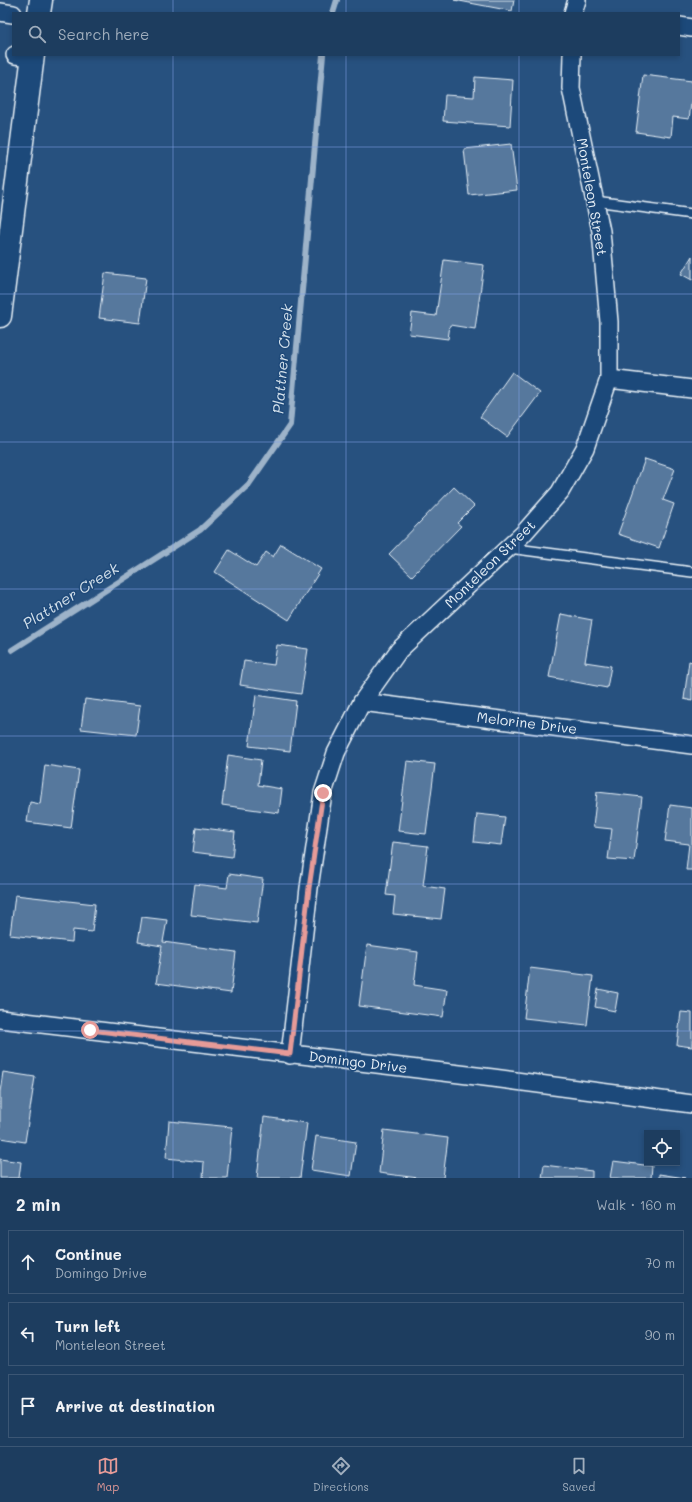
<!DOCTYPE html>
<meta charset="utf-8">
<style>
body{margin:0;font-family:Mali,sans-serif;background:#254465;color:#f1f3f6}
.controls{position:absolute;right:12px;bottom:12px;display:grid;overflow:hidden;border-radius:0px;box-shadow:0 2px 6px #0003}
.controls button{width:36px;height:36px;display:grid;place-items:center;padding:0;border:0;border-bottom:1px solid #3b5674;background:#1d3d5f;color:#f1f3f6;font:20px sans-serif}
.stop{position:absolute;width:12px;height:12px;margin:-9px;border:3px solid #e69b98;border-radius:50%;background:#fff}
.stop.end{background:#e69b98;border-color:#fff;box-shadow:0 1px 4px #0008}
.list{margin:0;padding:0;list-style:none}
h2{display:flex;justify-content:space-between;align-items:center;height:52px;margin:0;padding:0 16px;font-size:17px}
h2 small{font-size:13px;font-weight:400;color:#a0aebd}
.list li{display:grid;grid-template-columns:26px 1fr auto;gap:12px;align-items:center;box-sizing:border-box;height:64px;margin:0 8px 8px;padding:0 8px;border:1px solid #3b5674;border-radius:0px}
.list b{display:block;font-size:15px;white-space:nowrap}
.list p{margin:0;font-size:13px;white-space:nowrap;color:#a0aebd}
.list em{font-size:13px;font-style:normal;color:#a0aebd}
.icon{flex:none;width:22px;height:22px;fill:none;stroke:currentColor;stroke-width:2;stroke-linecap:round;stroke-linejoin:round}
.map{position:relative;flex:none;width:692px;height:1178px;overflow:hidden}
.search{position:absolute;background:#1d3d5f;box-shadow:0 2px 6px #0003;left:12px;right:12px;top:12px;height:44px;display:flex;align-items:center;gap:10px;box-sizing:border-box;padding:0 14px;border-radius:0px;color:#a0aebd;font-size:15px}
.sheet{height:268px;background:#1d3d5f}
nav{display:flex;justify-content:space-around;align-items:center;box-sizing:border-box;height:56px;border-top:1px solid #3b5674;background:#1d3d5f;font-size:11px;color:#a0aebd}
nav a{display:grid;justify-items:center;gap:2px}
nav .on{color:#e69b98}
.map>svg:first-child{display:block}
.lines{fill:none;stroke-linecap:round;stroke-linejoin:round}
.stream{stroke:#9db3c9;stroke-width:6}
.building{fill:#57789d;stroke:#e8f1f8}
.lane-casing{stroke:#e8f1f8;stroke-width:12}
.street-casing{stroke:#e8f1f8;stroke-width:20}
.primary-casing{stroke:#e8f1f8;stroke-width:25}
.lane{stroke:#1f4a7a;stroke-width:9}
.street{stroke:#1f4a7a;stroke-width:17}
.primary{stroke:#1f4a7a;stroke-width:22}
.route{stroke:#e69b98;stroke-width:5}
.grid{fill:none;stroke:#82a0e8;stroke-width:1;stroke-opacity:0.55}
.labels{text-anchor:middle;stroke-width:3;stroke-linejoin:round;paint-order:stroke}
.street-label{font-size:14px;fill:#e8f1f8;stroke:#1f4a7a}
.water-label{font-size:15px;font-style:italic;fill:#d5e2ec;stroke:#1f4a7a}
</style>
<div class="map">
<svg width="692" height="1178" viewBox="0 0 692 1178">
<rect width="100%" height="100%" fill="#27517f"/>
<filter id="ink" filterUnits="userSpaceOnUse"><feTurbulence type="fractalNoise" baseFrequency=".025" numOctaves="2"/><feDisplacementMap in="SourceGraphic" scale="8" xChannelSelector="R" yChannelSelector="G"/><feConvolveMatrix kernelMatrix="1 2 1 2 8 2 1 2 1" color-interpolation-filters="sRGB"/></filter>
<g filter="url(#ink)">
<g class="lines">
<!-- stream -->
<g class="stream">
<polyline points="333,13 337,0"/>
<polyline points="12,650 200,530 249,484 290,425 323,55"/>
</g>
</g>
<!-- building -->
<g class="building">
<polygon points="454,0 514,0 512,11"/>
<polygon points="643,75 692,81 692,104 691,104 689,119 673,117 671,137 636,132"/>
<polygon points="475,77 513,80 510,126 443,121 445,95 474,97"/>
<polygon points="511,144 517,190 469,195 464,149"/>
<polygon points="692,256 692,280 681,274"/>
<polygon points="444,260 484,265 475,329 450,325 448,339 409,334 412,313 436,316"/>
<polygon points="105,273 146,278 140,323 99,318"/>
<polygon points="512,372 540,393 507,437 480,417"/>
<polygon points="645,459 675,469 663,500 674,504 659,548 618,534"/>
<polygon points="454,487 474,506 457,523 461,526 412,576 389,554"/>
<polygon points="281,544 321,569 289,620 215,572 229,550 256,567 266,552 273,557"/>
<polygon points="561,614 592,620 585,662 611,666 607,688 549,677"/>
<polygon points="277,645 308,649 301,694 240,685 244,661 274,665"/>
<polygon points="689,661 692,662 692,701 684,699"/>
<polygon points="256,695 296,701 290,751 249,746"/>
<polygon points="85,699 140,706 136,735 81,729"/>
<polygon points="228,755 261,760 258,785 282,789 279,813 222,805"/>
<polygon points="407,761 435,764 426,834 398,831"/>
<polygon points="45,765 79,770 71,828 27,822 30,802 40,804"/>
<polygon points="597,792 642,797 634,861 608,859 612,829 593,827"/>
<polygon points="670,805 692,808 692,870 686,870 689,844 665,841"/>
<polygon points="477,814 505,817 501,845 474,842"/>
<polygon points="196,827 235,832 232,857 193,852"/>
<polygon points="393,842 428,846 423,886 445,889 441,919 393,914 395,896 386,895"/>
<polygon points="229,874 263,879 257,923 191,915 195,884 227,888"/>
<polygon points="15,895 95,904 92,932 73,930 72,942 10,935"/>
<polygon points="142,917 167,920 163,942 236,952 231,993 156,983 162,946 138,942"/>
<polygon points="367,945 418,952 414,985 447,990 443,1017 359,1006"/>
<polygon points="530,968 593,976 587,1025 524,1018"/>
<polygon points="598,989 618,993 615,1011 595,1007"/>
<polygon points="681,1012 692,1013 692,1047 677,1045"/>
<polygon points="3,1072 35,1077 25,1142 0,1138 0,1092"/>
<polygon points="264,1117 307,1123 300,1178 257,1178"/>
<polygon points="169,1121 232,1127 227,1178 203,1178 204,1162 166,1158"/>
<polygon points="384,1130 448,1138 443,1178 418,1178 379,1173"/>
<polygon points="316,1136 356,1142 351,1176 311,1170"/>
<polygon points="0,1159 21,1162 19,1178 0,1178"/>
<polygon points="613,1161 652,1166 651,1178 610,1178"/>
<polygon points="544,1165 592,1171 592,1178 542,1178"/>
<polygon points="659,1174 685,1178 659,1178"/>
</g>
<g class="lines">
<defs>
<g id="lane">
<polyline points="595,201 692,214"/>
<polyline points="509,548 692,572"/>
</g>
<g id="street">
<polyline points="0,12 13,14"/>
<polyline points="573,13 577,0"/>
<polyline points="679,26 692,28"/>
<polyline points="15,55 33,57"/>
<polyline points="609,379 692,389"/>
<polyline points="362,702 692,745"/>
<polyline points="0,1019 493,1078 692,1104"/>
<polyline points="290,1055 309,888 323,793 336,753 362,702 399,650 523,534 560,492 585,448 609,379 609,322 601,231 571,88 572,55"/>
</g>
<g id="primary">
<polyline points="39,13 41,0"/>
<polyline points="0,316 33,55"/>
</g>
</defs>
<!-- lane casing -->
<use href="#lane" class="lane-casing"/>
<!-- street casing -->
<use href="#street" class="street-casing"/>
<!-- primary casing -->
<use href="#primary" class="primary-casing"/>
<!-- lane -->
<use href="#lane" class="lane"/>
<!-- street -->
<use href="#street" class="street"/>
<!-- primary -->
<use href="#primary" class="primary"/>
</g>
</g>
<g class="lines" filter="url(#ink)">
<!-- route -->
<polyline class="route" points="90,1030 290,1054 309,888 323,793"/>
</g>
<!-- grid -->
<path class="grid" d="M 173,0 L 173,13M 346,0 L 346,13M 519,0 L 519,13M 173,55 L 173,1178M 346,55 L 346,1178M 519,55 L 519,1178M 0,147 L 692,147M 0,294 L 692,294M 0,442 L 692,442M 0,589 L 692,589M 0,736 L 692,736M 0,884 L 692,884M 0,1031 L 692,1031"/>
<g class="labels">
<!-- street labels -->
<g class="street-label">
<text transform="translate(592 197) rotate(80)" y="5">Monteleon Street</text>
<text transform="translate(490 564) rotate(-44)" y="5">Monteleon Street</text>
<text transform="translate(527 723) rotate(7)" y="5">Melorine Drive</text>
<text transform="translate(358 1062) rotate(7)" y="5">Domingo Drive</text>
</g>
<!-- water labels -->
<g class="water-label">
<text transform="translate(283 359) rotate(-85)" y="5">Plattner Creek</text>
<text transform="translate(71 596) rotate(-32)" y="5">Plattner Creek</text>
</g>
</g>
</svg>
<div class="controls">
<button><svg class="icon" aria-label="locate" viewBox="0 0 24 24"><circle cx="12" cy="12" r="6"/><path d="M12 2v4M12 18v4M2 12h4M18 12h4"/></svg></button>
</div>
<div class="stop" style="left:90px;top:1030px"></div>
<div class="stop end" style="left:323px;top:793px"></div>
<div class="search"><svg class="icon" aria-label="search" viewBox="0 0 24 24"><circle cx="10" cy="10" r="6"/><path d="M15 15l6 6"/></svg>Search here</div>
</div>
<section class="sheet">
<h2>2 min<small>Walk · 160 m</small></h2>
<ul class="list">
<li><svg class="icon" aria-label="ahead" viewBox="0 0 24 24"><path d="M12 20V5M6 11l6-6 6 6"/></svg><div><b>Continue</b><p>Domingo Drive</p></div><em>70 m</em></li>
<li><svg class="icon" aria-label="left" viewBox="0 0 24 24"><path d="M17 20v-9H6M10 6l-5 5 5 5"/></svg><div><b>Turn left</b><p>Monteleon Street</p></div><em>90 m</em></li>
<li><svg class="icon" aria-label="arrive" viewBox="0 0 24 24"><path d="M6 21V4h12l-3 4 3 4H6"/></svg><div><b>Arrive at destination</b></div></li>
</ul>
</section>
<nav>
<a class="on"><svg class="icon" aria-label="map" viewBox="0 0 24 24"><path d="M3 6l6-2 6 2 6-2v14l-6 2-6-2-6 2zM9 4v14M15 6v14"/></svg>Map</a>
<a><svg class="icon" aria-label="directions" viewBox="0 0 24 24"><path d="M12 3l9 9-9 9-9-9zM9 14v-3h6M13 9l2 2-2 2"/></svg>Directions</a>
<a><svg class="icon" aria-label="saved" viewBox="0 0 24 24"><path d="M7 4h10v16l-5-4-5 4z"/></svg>Saved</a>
</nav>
